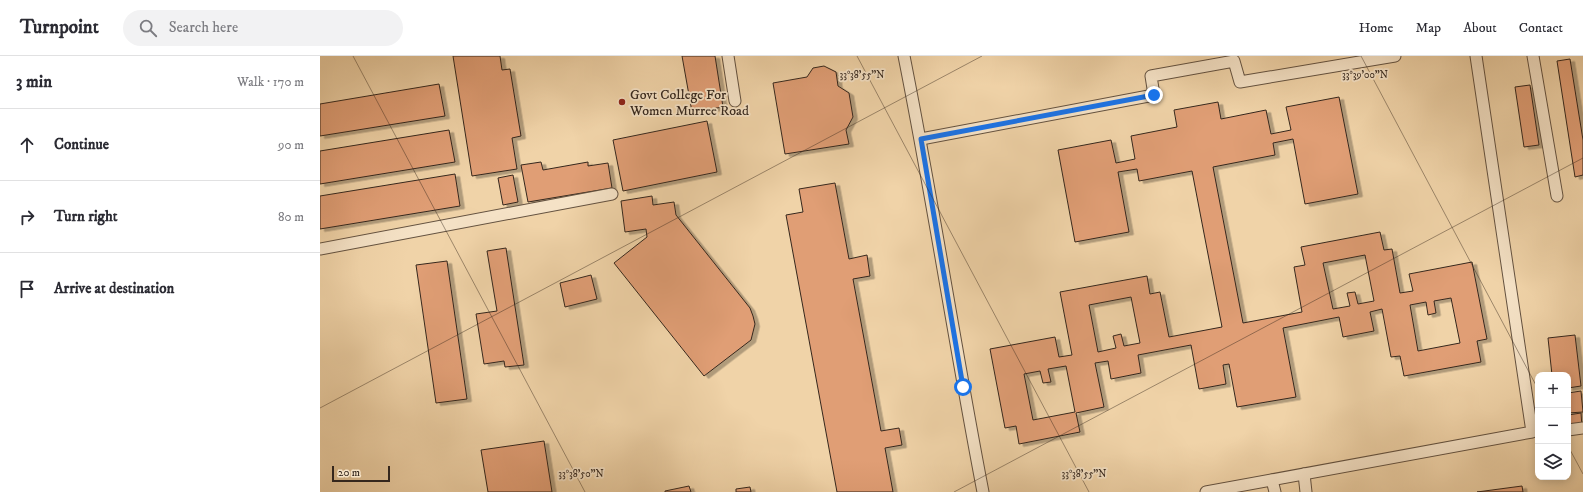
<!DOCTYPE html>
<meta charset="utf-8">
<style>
body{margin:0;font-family:"IM FELL DW Pica",serif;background:#f2f2f3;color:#2b2b33}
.controls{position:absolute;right:12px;bottom:12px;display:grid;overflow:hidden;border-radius:8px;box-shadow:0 2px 10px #0003}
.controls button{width:36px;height:36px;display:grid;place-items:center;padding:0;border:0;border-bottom:1px solid #e1e1e2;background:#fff;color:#2b2b33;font:20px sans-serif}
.scale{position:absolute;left:12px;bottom:10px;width:58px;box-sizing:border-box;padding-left:4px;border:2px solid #35271d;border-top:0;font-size:11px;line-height:14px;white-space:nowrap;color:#35271d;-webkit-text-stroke:3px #f5e2c6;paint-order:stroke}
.stop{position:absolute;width:12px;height:12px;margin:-9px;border:3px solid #1a73e8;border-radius:50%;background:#fff}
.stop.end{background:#1a73e8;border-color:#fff;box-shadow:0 1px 4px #0008}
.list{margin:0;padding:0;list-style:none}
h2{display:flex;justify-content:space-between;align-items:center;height:52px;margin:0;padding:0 16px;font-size:17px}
h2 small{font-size:13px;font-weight:400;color:#7c7c81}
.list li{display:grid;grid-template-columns:26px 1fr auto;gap:12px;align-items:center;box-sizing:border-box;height:72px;padding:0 16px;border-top:1px solid #e1e1e2}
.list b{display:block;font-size:15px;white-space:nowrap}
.list em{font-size:13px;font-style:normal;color:#7c7c81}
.icon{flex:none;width:22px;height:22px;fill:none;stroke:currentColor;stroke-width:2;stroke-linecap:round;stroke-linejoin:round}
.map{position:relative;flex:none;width:1263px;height:436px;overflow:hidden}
header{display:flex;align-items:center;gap:24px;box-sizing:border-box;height:56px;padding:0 20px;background:#fff;border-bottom:1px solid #e1e1e2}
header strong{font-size:19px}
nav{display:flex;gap:22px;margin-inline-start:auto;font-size:14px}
.search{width:280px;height:36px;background:#f2f2f3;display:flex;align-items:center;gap:10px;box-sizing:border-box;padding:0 14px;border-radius:22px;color:#7c7c81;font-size:15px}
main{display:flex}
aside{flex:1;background:#fff}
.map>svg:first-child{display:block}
.building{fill:#e09e75;stroke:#35271d;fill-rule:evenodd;filter:url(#shadow)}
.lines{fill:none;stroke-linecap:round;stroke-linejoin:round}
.service-casing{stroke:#645240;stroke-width:13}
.service{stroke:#f5e2c6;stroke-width:11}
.route{stroke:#1a73e8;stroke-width:5}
.ticks{fill:none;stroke:#35271d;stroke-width:1;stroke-opacity:0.45}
.poi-dot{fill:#8f2418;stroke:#f5e2c6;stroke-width:1.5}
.labels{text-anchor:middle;stroke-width:3.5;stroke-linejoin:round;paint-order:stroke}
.poi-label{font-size:14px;fill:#35271d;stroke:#f5e2c6;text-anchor:start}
.ticks-label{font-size:10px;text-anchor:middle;fill:#35271d;stroke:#f5e2c6;stroke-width:3.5;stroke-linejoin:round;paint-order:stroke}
</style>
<header>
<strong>Turnpoint</strong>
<div class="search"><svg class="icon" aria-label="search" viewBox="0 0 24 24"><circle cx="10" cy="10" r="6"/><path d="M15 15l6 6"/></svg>Search here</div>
<nav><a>Home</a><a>Map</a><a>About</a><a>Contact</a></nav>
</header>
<main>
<aside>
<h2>3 min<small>Walk · 170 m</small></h2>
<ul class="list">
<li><svg class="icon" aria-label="ahead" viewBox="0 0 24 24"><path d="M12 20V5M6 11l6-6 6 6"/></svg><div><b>Continue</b></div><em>90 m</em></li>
<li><svg class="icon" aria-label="right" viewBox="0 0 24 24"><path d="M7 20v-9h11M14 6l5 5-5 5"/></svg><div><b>Turn right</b></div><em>80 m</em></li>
<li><svg class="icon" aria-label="arrive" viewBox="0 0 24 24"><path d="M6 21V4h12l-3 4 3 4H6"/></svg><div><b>Arrive at destination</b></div></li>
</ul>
</aside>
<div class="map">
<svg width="1263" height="436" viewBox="0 0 1263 436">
<defs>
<filter id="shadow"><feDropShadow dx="4.5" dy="2.5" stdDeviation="0" flood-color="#0004"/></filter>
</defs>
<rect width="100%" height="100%" fill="#f0d3a8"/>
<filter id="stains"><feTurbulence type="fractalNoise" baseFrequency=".005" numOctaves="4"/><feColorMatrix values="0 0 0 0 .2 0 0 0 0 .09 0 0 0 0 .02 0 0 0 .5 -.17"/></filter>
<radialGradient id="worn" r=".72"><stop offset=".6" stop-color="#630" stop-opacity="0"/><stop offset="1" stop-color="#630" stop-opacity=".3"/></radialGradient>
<!-- building -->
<g class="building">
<polygon points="133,0 180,0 182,14 190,13 201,80 192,82 197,113 152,120"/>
<polygon points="362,0 395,0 403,51 372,56"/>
<polygon points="1250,3 1263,84 1263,119 1255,121 1237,5"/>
<polygon points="504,10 516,16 518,30 529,37 533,61 526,74 529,88 465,98 453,27 487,21 493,12"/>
<polygon points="119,28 125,60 0,80 0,48"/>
<polygon points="1210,29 1219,89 1204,91 1195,31"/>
<path d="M 1019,41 L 1038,138 L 985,148 L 973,83 L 953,87 L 955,99 L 893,111 L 923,267 L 982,256 L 974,211 L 985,209 L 981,191 L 1060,176 L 1064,194 L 1072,193 L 1080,237 L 1093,235 L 1089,218 L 1152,206 L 1167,283 L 1157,285 L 1161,306 L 1084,320 L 1080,300 L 1071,301 L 1062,253 L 1050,256 L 1054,275 L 1023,281 L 1019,261 L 963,272 L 976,341 L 917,351 L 909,308 L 903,309 L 906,328 L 879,333 L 871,289 L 818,299 L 821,317 L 791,323 L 788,305 L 775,307 L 784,351 L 756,357 L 760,376 L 699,388 L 696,370 L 685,372 L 670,293 L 735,281 L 739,301 L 752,299 L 740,236 L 827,220 L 830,238 L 840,236 L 849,281 L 902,271 L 872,115 L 819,125 L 817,113 L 798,116 L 809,176 L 755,186 L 738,94 L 791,84 L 796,107 L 815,103 L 811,80 L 857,71 L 854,54 L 898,46 L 901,63 L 946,54 L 951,78 L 971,74 L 966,51 ZM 1045,199 L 1054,245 L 1038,248 L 1035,236 L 1027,237 L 1030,250 L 1013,253 L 1003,207 ZM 811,241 L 820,287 L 804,290 L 801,278 L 793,280 L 796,292 L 778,296 L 769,249 ZM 1131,242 L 1140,287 L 1098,295 L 1090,249 L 1106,246 L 1108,259 L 1116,257 L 1114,245 ZM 746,310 L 755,356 L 713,364 L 704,318 L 720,315 L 723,327 L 731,326 L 728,313 Z"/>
<polygon points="387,65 397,116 303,135 293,84"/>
<polygon points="129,74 135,106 0,128 0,95"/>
<polygon points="221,106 223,114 268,106 268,110 288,107 292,132 208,146 201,109"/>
<polygon points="135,118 140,150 0,173 0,140"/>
<polygon points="193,119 198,146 183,149 178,122"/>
<polygon points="515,127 529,203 547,199 550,220 533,223 561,375 579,372 582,389 565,392 573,436 517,436 466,159 483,156 479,133"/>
<polygon points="332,140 333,149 354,146 356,159 430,252 433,260 435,268 431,284 384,320 294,207 327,181 326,173 305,176 301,145"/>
<polygon points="186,192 204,309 185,311 184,305 164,308 156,258 177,255 167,195"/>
<polygon points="127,205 147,343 116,347 96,209"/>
<polygon points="271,219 277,243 245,251 240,227"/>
<polygon points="1255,279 1261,330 1248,332 1248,319 1232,319 1228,282"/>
<polygon points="1261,335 1263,356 1248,357 1248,337"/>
<polygon points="1261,357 1262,371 1248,372 1248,359"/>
<polygon points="224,385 232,436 168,436 161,394"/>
<polygon points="369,430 371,436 345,436 345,435"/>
<polygon points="1202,430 1203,436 1157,436"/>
<polygon points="430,431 431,436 416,436 416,433"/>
</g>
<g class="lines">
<defs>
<g id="service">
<polyline points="408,0 415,45"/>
<path d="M 584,0 C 613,145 635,291 663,436"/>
<polyline points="1213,0 1237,140"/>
<polyline points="601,83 834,39 831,20 914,5 920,26 1075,0"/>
<polyline points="0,193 292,138"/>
<polyline points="1248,374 1263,372"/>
<polyline points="984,418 986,436"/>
<polyline points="952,424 955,436"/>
<polyline points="886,436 1212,376 1156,0"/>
</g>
</defs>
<!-- service casing -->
<use href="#service" class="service-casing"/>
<!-- service -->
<use href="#service" class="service"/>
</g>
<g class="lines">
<!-- route -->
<polyline class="route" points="643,331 601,83 834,39"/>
</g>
<!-- ticks -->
<path class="ticks" d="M 33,0 L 265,436M 537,0 L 769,436M 1041,0 L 1218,333M 0,352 L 662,0M 1248,390 L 1263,418M 634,436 L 1263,102"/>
<!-- markers -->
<circle class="poi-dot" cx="302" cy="46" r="4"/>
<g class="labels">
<!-- poi labels -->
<g class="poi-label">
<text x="310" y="43">Govt College For<tspan x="310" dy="16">Women Murree Road</tspan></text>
</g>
</g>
<g class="ticks-label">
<text x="542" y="22">33°38'55"N</text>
<text x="1045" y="22">33°39'00"N</text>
<text x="261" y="421">33°38'50"N</text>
<text x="764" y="421">33°38'55"N</text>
</g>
<rect width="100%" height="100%" filter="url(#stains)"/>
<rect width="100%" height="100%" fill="url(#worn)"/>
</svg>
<div class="controls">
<button>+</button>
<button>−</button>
<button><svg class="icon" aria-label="layers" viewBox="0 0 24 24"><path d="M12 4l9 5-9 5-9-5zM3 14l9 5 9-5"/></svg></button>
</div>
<div class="scale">20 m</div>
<div class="stop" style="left:643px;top:331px"></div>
<div class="stop end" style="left:834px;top:39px"></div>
</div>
</main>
